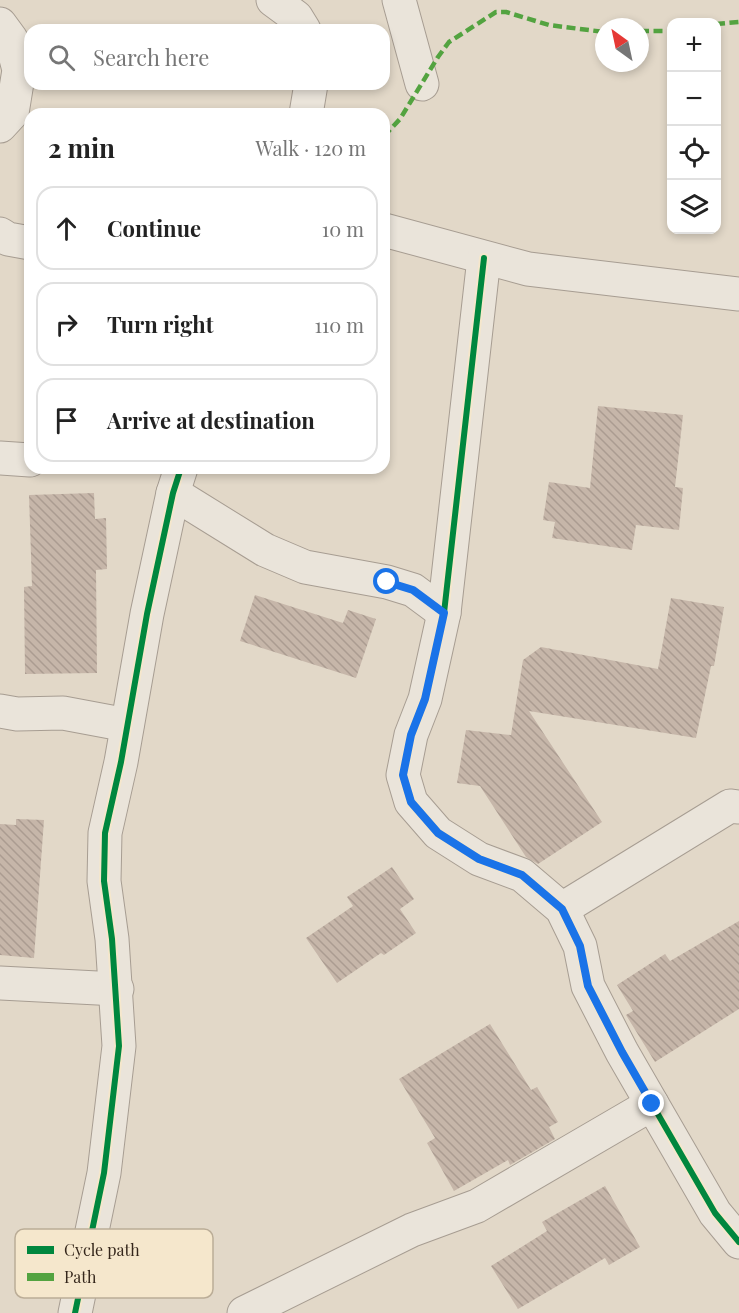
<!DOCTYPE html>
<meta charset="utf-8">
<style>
body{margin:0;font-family:"Playfair Display",serif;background:#f6f6f6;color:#222}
.controls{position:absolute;right:18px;top:18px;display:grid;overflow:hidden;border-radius:12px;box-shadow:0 3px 9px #0003}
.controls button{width:54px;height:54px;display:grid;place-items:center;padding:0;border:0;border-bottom:2px solid #e0e0e0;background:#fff;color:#222;font:30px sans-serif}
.compass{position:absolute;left:595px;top:18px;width:54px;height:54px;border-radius:50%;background:#fff;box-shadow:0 3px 9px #0003;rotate:327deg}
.stop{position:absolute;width:18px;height:18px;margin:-14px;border:4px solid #1a73e8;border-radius:50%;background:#fff}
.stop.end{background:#1a73e8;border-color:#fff;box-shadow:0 2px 6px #0008}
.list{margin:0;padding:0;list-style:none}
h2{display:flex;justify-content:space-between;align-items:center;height:78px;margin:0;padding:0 24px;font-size:26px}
h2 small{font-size:20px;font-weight:400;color:#767676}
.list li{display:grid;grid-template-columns:39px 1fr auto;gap:18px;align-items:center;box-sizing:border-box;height:84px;margin:0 12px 12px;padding:0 12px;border:2px solid #e0e0e0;border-radius:18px}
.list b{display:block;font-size:22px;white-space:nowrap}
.list em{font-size:20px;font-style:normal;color:#767676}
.icon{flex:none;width:33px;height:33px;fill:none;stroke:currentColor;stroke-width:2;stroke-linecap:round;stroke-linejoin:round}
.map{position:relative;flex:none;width:739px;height:1313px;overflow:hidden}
.search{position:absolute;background:#fff;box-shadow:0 3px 9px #0003;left:24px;top:24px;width:366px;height:66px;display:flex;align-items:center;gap:15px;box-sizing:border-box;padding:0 21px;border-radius:18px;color:#767676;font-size:22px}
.panel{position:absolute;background:#fff;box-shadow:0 3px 9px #0003;left:24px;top:108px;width:366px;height:366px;border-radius:18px}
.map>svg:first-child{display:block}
.building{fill:url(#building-back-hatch)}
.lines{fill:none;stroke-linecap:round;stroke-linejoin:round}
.street-casing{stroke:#a79d92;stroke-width:35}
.street{stroke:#eae4da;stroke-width:33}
.quiet{stroke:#53a340;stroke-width:4.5;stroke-dasharray:9 4.5;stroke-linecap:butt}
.cycleway-casing{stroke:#f5e7cc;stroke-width:10}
.cycleway{stroke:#00873e;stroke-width:6}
.route{stroke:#1a73e8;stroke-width:8}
.key{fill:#f5e7cc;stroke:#bbad97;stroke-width:1.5}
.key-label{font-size:16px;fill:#34261b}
</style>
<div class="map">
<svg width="739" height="1313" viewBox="0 0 739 1313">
<defs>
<pattern id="building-back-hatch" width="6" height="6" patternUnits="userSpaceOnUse" patternTransform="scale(1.5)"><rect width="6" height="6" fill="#c6b6a9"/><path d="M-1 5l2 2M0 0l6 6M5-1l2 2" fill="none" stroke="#ab9c91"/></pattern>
</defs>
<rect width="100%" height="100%" fill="#e2d8c8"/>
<!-- building -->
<g class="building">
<polygon points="598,406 683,415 675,487 683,488 679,530 636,525 632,550 552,538 555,522 543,520 549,482 590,488"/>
<polygon points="94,493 95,519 106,518 107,569 96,570 97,673 25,674 24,587 32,586 29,495"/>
<polygon points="255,595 343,623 348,610 376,619 356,678 240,641"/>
<polygon points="671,598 724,607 714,666 711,666 696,738 529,711 602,822 538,864 526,857 480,786 457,783 466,730 511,735 523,660 541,647 658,669"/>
<polygon points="16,819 44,820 34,958 0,955 0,824 16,825"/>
<polygon points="392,867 414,899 400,909 416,933 384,955 381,953 337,983 306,938 353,906 347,897"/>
<polygon points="739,921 739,1009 655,1062 626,1015 633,1011 617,985 665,954 670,961"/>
<polygon points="490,1024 531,1090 537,1087 558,1122 549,1127 555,1139 510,1165 508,1160 454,1191 427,1143 435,1138 399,1079"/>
<polygon points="605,1186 640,1247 609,1265 605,1258 518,1309 491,1266 547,1231 542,1222"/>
</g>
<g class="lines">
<defs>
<g id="street">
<polyline points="273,0 296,17 304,30"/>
<polyline points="399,0 422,84"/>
<polyline points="0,24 11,39 19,70 12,113 0,126"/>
<polyline points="306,114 311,84"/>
<polyline points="384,230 528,269 739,294"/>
<polyline points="0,234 8,239 30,243"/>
<polyline points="484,258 444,613 425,699 411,735 403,775 411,802 438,833 479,859 522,875 562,909 580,946 588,986 622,1052 715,1213 739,1242"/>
<polyline points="0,458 30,460"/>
<polyline points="173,493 265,550 305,567 387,582 413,590 444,613"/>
<polyline points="0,711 17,714 63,713 127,725"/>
<polyline points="562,909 730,806 739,807"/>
<polyline points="0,983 117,989"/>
<polyline points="75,1313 104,1173 119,1046 112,939 104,881 105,833 121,762 147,614 173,493 181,468"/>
<polyline points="244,1313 412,1230 477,1206 652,1104"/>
</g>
</defs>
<!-- street casing -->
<use href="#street" class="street-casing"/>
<!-- street -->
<use href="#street" class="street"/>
<!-- quiet -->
<g class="quiet">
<polyline points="716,24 739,22"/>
<polyline points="640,31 672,31"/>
<polyline points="384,136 400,119 438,57 449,42 496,12 506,12 549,25 604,32"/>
</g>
<defs>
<g id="cycleway">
<polyline points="484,258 444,613 425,699 411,735 403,775 411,802 438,833 479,859 522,875 562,909 580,946 588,986 622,1052 715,1213 739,1242"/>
<polyline points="75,1313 104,1173 119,1046 112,939 104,881 105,833 121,762 147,614 173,493 181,468"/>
</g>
</defs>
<!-- cycleway casing -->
<use href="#cycleway" class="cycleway-casing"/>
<!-- cycleway -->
<use href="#cycleway" class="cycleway"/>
</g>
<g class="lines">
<!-- route -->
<polyline class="route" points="387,582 413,590 444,613 425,699 411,735 403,775 411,802 438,833 479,859 522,875 562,909 580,946 588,986 622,1052 652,1104"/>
</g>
<!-- legend -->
<rect x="15" y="1229" width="198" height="69" rx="9" class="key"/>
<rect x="27" y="1246" width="27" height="8" fill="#00873e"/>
<rect x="27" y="1273" width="27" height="8" fill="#53a340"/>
<g class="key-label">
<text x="64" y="1256">Cycle path</text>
<text x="64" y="1283">Path</text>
</g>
</svg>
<div class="controls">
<button>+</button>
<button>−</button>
<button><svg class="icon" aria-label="locate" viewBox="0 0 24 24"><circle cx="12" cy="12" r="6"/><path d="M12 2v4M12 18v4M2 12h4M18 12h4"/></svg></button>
<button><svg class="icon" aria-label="layers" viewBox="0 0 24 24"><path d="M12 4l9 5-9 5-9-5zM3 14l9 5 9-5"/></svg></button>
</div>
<svg class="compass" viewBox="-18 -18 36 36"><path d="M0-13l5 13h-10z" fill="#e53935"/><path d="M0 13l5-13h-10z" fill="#767676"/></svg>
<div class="stop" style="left:387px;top:582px"></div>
<div class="stop end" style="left:652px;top:1104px"></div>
<div class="search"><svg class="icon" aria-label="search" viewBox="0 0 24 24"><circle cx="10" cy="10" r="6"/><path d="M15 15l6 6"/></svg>Search here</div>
<section class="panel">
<h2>2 min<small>Walk · 120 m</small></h2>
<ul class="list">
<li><svg class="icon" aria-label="ahead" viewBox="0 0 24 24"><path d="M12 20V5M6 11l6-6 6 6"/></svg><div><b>Continue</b></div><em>10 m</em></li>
<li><svg class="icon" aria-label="right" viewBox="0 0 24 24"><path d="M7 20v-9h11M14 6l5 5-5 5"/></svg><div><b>Turn right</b></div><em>110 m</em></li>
<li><svg class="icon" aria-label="arrive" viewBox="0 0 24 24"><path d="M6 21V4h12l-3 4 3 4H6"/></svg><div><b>Arrive at destination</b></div></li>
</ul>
</section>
</div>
